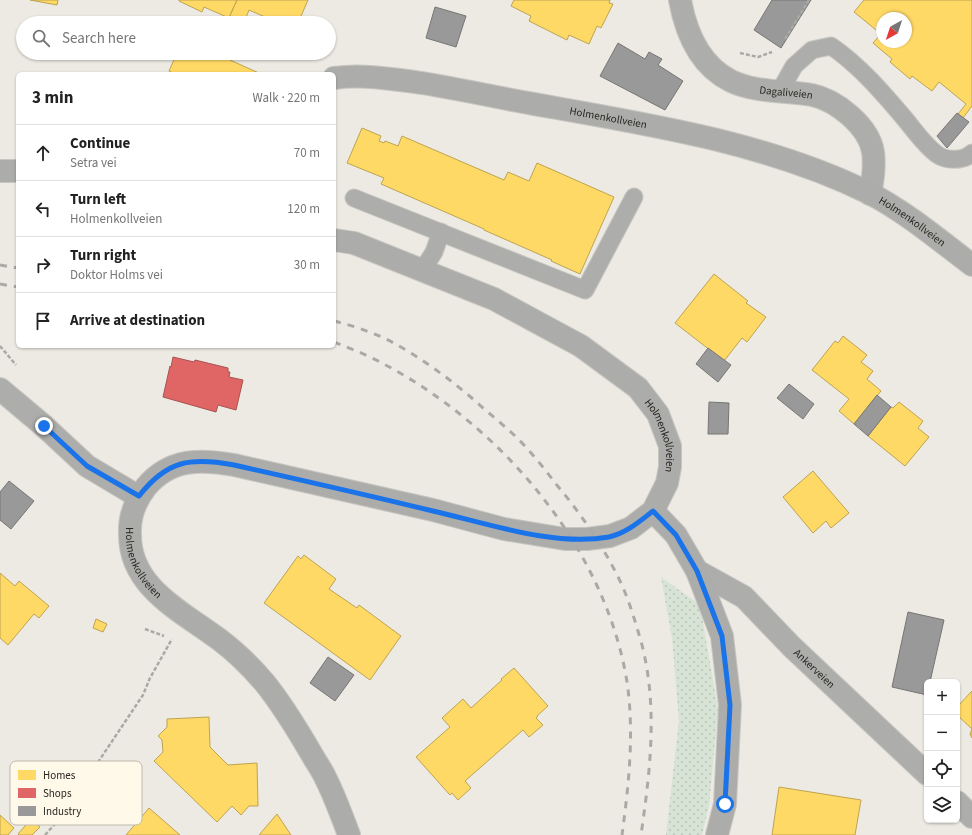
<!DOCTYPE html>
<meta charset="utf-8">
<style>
body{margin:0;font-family:"Source Sans 3",sans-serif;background:#f6f6f6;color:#222}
.controls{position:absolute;right:12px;bottom:12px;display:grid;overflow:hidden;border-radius:6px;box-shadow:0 1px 3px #0004}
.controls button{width:36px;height:36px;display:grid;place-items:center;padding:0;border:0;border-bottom:1px solid #e0e0e0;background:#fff;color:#222;font:20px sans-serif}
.compass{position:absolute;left:876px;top:12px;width:36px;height:36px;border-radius:50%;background:#fff;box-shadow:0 1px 3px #0004;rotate:219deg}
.stop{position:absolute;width:12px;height:12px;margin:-9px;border:3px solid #1a73e8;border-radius:50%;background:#fff}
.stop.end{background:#1a73e8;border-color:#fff;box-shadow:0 1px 4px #0008}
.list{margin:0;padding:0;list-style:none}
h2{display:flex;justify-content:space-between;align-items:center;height:52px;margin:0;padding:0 16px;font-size:17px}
h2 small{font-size:13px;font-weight:400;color:#767676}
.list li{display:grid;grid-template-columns:26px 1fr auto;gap:12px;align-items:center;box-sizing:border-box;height:56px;padding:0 16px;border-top:1px solid #e0e0e0}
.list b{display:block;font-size:15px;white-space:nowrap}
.list p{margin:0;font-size:13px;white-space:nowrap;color:#767676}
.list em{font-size:13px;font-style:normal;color:#767676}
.icon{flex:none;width:22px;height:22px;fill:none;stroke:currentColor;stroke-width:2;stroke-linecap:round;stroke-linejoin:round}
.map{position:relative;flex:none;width:972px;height:835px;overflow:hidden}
.search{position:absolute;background:#fff;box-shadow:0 1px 3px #0004;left:16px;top:16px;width:320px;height:44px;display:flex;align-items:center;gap:10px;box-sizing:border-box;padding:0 14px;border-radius:22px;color:#767676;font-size:15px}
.panel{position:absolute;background:#fff;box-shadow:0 1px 3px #0004;left:16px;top:72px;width:320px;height:276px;border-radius:6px}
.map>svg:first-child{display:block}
.grass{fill:url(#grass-dots)}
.homes{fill:#ffd966;stroke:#bea351;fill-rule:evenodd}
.shops{fill:#e06666;stroke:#a85251}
.industry{fill:#999;stroke:#777675}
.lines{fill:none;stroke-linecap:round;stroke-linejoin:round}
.lane-casing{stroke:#c8c6c0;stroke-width:19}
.street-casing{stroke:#c8c6c0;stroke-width:24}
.secondary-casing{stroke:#c8c6c0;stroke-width:24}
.path{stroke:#aaa9a6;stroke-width:2.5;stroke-dasharray:4 2;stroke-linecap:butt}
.lane{stroke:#adaeac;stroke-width:17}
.street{stroke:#adaeac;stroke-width:22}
.secondary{stroke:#acadab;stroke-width:22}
.rail{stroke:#aba9a6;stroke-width:3;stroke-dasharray:7 7;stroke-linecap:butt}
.route{stroke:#1a73e8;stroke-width:5}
.labels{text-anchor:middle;stroke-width:4;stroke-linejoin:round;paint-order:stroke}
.street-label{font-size:11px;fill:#272520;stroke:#fff9ea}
.key{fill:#fff9ea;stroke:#beb9ad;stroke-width:1}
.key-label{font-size:11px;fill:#272520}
</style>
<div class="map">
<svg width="972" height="835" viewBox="0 0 972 835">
<defs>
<pattern id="grass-dots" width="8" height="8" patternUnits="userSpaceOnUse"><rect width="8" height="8" fill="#d6e3d5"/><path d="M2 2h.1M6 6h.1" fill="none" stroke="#b8c3b7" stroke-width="1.8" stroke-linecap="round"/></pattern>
</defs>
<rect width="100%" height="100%" fill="#eceae2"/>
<!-- grass -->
<polygon class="grass" points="661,577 700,605 718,709 709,806 702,835 666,835 679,721 672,638"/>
<!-- homes -->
<g class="homes">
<polygon points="30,0 58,0 57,5"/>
<polygon points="179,0 237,0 229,18 204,7 202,12 179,1"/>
<polygon points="237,0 308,0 298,23 279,23 249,10 244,23 241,23 229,18"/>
<polygon points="514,0 610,0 609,3 613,4 601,28 597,26 589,44 569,35 567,40 529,21 531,16 511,6"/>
<path d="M 864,0 L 972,0 L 972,106 L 963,118 L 958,114 L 966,104 L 939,82 L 932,91 L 912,76 L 910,79 L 890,62 L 892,59 L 873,43 L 881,34 L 854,12 ZM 882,18 L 906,18 L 906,42 L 882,42 Z"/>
<polygon points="177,53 223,53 231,57 230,60 261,74 175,74 169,71"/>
<polygon points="362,128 381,136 379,141 384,143 385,141 398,146 402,136 504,180 508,172 529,181 537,163 614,197 580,274 551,261 552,260 484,230 484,229 381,184 384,178 347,163"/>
<polygon points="714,274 748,301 746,303 766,317 747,342 742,338 724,361 675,323"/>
<polygon points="843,336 867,355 861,362 873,371 867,379 881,391 854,424 839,411 849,399 812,370 835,341 838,343"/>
<polygon points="899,402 923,421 918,428 929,437 905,466 868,436 891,407 893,408"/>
<polygon points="813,471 849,513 831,528 826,521 813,533 783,497"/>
<polygon points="304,555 336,579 329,589 357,608 359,605 401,636 370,680 264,603 298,556 301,559"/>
<polygon points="0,573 15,586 19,581 49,606 39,618 34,614 8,645 0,638"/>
<polygon points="96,619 107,624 103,632 93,628"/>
<polygon points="514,668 548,706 537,716 538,716 536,718 543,725 529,737 523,730 465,781 471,788 458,800 452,793 450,795 416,757 450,727 442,718 463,699 471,708 502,680 501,679"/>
<polygon points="972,691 972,738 970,734 972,729 957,715 957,707"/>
<polygon points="209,717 210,747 228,765 257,763 258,806 249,806 241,815 232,806 217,822 154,761 163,752 162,740 158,736 167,727 167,719"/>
<polygon points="779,787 861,800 855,835 772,835"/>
<polygon points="149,808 180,835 126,835"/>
<polygon points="277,814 291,835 259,835"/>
<polygon points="0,815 14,828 8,835 0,835"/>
<polygon points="31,819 40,827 32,835 19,835 18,834"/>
</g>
<!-- shops -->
<polygon class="shops" points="173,357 194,362 195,360 228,368 228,372 230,372 229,377 243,380 236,410 218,405 216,412 163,397 170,366 171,367"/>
<!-- industry -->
<g class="industry">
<polygon points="772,0 811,0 781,48 754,30"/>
<polygon points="435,7 466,16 456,47 426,38"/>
<polygon points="618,43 645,59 649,52 662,59 658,65 683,81 665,110 600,76"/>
<polygon points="957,113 969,122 947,148 937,136"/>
<polygon points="708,348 731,365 718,382 696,364"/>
<polygon points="789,384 814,404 803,419 777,398"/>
<polygon points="877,395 891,407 868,436 854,424"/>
<polygon points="709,402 729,403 728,434 708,434"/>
<polygon points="9,481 34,501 11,529 0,520 0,492"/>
<polygon points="908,612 944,620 930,682 927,682 927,695 892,687"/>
<polygon points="328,657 354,675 335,701 310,683"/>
</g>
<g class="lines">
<defs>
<g id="lane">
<path d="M 780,91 L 794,66 L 812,50 L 831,46 C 859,65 883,93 905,119 C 915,131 925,146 938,155 C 947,161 964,161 972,153"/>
<polyline points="354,198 585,290 634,197"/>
<polyline points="422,271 434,252 441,232"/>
</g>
<g id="street">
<path id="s1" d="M 680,0 C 686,33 699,65 731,81 C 756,93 785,90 812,95 C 836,100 869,126 873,152 C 875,166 873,180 870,194"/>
<polyline points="0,389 44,426 87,466 139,497"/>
<path id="s2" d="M 697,571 L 744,597 L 792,647 L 927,774"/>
<polyline points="957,802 972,817"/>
</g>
<g id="secondary">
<path id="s3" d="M 334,78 C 363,74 393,79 422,83 C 452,88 482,94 512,100 C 631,122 760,139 869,193 C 906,212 939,240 972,265"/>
<polyline points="0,171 18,171"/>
<path id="s4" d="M 334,240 L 354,243 L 494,299 L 581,346 L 638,388 L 658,414 L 670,446 L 670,467 L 667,483 L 653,511 L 631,528 L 610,536 L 587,539 L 565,539 L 504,529 L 433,510 L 234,465 C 201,459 170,458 146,487 C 135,501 129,517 130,535 C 130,588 183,612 220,640 C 236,652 251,667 264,682 C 282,704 297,729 311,753 C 316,762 322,770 326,779 C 335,797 342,816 349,835"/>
<polyline points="653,511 676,535 697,571 722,636 730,705 725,804 717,835"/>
</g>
</defs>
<!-- lane casing -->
<use href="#lane" class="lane-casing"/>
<!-- street casing -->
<use href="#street" class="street-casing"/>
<!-- secondary casing -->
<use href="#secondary" class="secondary-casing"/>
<!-- path -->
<g class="path">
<polyline points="785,39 809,0"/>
<polyline points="740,53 758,57 772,52"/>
<polyline points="0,346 16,365"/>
<polyline points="145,629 164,636"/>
<polyline points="45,835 62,816 143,695 150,678 172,639"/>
</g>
<!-- lane -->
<use href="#lane" class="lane"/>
<!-- street -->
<use href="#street" class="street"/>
<!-- secondary -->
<use href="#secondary" class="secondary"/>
<!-- rail -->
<g class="rail">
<polyline points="0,265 18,268"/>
<polyline points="0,284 18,287"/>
<path d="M 334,321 C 351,325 368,331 384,338 C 416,354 446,376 473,399 C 486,411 500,422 513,434 C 529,449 543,467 556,484 C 581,514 604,547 621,583 C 630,603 636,624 642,645 C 658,708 650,772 641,835"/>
<path d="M 334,342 C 349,348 365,354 380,362 C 498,423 602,543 626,676 C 635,728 629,783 622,835"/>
</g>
</g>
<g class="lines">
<!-- route -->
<path class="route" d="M 44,426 L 87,466 L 139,496 C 167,460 191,457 234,465 C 301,480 367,495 433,511 C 486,523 554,547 609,537 C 626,533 639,522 653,511 L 676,535 L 697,571 L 722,636 L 730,705 L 725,804"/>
</g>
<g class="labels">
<!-- street labels -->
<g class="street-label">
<text dy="4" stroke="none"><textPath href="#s1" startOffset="156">Dagaliveien</textPath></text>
<text dy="4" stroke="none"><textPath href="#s3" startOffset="278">Holmenkollveien</textPath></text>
<text dy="4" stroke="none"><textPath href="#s3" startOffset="602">Holmenkollveien</textPath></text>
<text dy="4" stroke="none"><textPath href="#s4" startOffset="395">Holmenkollveien</textPath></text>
<text dy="4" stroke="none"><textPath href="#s4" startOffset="1090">Holmenkollveien</textPath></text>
<text dy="4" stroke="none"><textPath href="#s2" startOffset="154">Ankerveien</textPath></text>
</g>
</g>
<!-- legend -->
<rect x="10" y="761" width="132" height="64" rx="6" class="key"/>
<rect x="18" y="770" width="18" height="10" fill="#ffd966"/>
<rect x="18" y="788" width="18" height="10" fill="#e06666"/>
<rect x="18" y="806" width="18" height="10" fill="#999"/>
<g class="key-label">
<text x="43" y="779">Homes</text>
<text x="43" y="797">Shops</text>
<text x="43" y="815">Industry</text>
</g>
</svg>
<div class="controls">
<button>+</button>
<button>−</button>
<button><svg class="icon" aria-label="locate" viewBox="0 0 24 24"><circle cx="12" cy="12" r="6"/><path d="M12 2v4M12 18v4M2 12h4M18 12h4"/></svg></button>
<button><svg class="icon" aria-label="layers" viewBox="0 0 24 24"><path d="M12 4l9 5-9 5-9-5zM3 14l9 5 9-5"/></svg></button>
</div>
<svg class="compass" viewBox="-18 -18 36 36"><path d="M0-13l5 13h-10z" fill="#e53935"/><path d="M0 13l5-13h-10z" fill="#767676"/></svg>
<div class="stop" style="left:725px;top:804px"></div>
<div class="stop end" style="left:44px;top:426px"></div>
<div class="search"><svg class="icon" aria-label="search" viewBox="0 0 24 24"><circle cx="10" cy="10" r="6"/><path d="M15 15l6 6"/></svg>Search here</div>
<section class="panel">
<h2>3 min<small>Walk · 220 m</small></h2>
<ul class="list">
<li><svg class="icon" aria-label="ahead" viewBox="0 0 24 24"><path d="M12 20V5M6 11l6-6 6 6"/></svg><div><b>Continue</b><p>Setra vei</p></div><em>70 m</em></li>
<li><svg class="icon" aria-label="left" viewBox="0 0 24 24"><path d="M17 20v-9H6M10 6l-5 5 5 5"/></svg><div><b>Turn left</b><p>Holmenkollveien</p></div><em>120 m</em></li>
<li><svg class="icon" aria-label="right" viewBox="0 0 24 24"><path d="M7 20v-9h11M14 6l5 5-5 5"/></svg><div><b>Turn right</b><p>Doktor Holms vei</p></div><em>30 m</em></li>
<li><svg class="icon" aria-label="arrive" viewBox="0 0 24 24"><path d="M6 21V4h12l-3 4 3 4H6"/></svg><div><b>Arrive at destination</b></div></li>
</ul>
</section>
</div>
